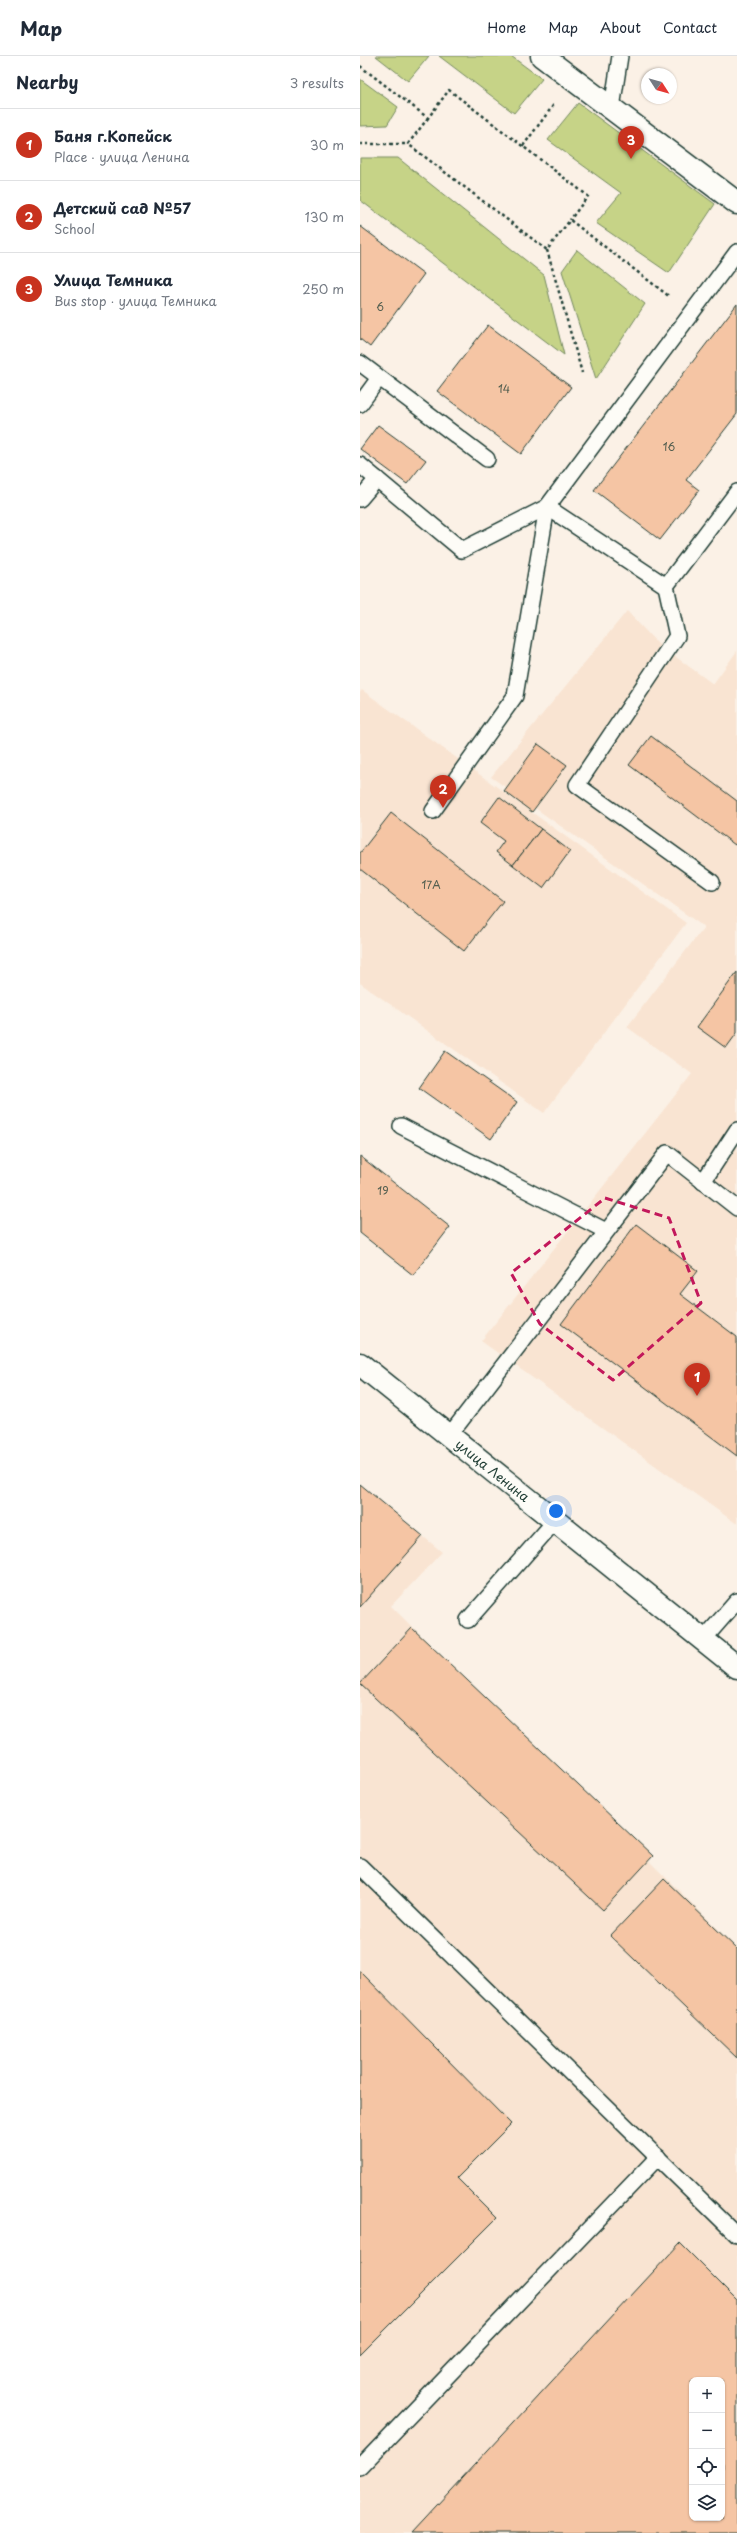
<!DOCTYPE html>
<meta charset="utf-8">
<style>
body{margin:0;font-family:"Playpen Sans",sans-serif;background:#f2f2f3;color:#1f2937}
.controls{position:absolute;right:12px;bottom:12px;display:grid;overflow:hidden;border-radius:8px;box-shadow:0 1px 3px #0004}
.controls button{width:36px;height:36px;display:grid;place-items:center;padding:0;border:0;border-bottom:1px solid #e0e1e3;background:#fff;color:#1f2937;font:20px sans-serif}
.compass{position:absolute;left:281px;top:12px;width:36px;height:36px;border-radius:50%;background:#fff;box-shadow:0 1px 3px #0004;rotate:126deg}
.you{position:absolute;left:196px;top:1455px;width:14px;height:14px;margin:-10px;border:3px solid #fff;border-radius:50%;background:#1a73e8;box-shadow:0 0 0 6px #1a73e833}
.badge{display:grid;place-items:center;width:26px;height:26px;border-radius:50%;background:#c8321e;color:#fff;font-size:13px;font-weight:700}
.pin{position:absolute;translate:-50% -33px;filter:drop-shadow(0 1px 2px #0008)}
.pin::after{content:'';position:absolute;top:21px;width:14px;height:12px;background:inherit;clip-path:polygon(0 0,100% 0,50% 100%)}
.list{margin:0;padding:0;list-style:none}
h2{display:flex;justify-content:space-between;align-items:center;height:52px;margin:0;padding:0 16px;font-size:17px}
h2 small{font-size:13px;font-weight:400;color:#747a83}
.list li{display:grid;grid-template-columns:26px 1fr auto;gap:12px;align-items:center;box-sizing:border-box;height:72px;padding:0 16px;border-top:1px solid #e0e1e3}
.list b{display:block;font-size:15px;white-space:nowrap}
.list p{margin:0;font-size:13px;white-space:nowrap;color:#747a83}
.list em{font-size:13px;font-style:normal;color:#747a83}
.icon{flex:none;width:22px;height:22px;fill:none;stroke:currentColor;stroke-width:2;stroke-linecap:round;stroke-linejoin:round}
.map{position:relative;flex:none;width:377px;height:2477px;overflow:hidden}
header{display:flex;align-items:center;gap:24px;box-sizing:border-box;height:56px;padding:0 20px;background:#fff;border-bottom:1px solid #e0e1e3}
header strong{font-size:19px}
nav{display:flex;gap:22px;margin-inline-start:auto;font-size:14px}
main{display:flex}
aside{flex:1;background:#fff}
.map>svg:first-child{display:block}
.built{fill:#f9e4d2;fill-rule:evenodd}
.green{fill:#c6d387;stroke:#72885e}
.building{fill:#f5c5a4;stroke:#1f3d34;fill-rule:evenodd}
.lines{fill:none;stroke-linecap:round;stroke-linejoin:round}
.lane-casing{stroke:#1f3d34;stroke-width:18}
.secondary-casing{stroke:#1f3d34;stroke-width:25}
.path{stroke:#1f3d34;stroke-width:2.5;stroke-dasharray:3 3;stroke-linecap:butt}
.lane{stroke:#fdfcf7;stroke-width:15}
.secondary{stroke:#fdfcf7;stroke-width:22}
.marked{fill:none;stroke:#c2185b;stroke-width:3;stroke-dasharray:8 5;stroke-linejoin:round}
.labels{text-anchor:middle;stroke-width:3;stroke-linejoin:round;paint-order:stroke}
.number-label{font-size:11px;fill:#545f50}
.street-label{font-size:13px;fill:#1f3d34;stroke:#fdfcf7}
</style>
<header>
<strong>Map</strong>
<nav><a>Home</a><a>Map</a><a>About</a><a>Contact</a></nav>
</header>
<main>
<aside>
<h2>Nearby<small>3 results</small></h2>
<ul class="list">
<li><span class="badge">1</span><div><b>Баня г.Копейск</b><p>Place · улица Ленина</p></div><em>30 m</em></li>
<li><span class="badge">2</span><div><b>Детский сад №57</b><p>School</p></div><em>130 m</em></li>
<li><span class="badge">3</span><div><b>Улица Темника</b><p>Bus stop · улица Темника</p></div><em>250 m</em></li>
</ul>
</aside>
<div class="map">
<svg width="377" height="2477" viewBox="0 0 377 2477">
<rect width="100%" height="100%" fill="#fbf1e6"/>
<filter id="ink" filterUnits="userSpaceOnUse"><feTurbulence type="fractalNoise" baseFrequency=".025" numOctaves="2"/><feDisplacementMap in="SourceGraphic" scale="8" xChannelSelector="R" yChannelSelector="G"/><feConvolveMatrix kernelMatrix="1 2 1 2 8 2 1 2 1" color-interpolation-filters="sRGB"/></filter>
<g filter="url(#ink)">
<!-- built -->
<g class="built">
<polygon points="267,555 298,588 353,628 377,595 377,1468 121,1285 332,1018 267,971 344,871 131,721"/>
<polygon points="2,634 326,867 184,1057 0,927 0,636"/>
<path d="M 0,1428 L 82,1496 L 31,1550 L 377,1892 L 377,2477 L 0,2477 ZM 332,2324 L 362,2324 L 362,2462 L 332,2462 Z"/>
</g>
<!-- green -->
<g class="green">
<polygon points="16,0 69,0 48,25"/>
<polygon points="79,0 151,0 182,23 154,57"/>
<polygon points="0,23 38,51 27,69 0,70"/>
<polygon points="218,47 355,148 309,217 236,167 261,137 188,84"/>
<polygon points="0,102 38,102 184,219 204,299 0,144"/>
<polygon points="217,194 285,248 236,323 202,215"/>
</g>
<!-- building -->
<g class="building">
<polygon points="0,170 64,218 10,291 0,283"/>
<polygon points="377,248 377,358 326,424 339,434 300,484 234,434"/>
<polygon points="128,269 211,331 161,398 77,335"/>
<polygon points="18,369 66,404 47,428 0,393"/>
<polygon points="291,680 377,745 377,786 375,789 269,709"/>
<polygon points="178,688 207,709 172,756 144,735"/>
<polygon points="139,741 181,773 153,809 136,796 144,785 120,767"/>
<polygon points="31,757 143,845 104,895 0,813 0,797"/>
<polygon points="181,773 210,795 183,832 153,809"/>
<polygon points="377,916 377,977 366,992 337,971"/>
<polygon points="85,995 157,1046 131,1083 59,1032"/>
<polygon points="0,1100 90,1171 53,1219 0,1177"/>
<polygon points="276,1168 338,1215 320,1238 377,1281 377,1400 201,1268"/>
<polygon points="0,1428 63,1480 0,1551"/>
<polygon points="52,1572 293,1800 243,1854 0,1628"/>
<polygon points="304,1823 377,1893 377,2002 250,1880"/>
<polygon points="0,1915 151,2068 97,2122 137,2162 0,2299"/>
<path d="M 320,2187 L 377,2244 L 377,2477 L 51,2477 ZM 332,2324 L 362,2324 L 362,2462 L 332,2462 Z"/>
</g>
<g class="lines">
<defs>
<g id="lane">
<polyline points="252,52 260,0"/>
<polyline points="0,307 127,403"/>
<polyline points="0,348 19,322"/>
<polyline points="0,409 102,494 187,451 306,530 377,436"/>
<polyline points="0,443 17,423"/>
<polyline points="306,530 317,580 217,729 352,826"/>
<polyline points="73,755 155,640 187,451 377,196"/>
<polyline points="41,1070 246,1175"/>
<polyline points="343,1126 377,1074"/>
<polyline points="89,1380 307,1097 377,1152"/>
<polyline points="108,1564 195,1465"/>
<polyline points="343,1584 377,1545"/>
<polyline points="0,1810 377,2179"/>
<polyline points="0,2411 298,2101"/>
</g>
<g id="secondary">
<polyline points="182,0 377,147"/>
<path id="s1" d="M 0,1308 L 377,1611"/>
</g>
</defs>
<!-- lane casing -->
<use href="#lane" class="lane-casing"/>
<!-- secondary casing -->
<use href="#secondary" class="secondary-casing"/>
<!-- path -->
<g class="path">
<polyline points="0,10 68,62 89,34 228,140 210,164"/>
<polyline points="68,62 48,88 187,194 210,164 310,241"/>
<polyline points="0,88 48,88"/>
<polyline points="163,90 195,47"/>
<polyline points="187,194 222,317"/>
</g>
<!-- lane -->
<use href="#lane" class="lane"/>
<!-- secondary -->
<use href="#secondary" class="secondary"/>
</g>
</g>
<!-- marked area -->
<path class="marked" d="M 245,1142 L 309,1162 L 341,1247 L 253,1324 L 180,1268 L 151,1217 Z"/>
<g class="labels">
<!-- number labels -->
<g class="number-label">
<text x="20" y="255">6</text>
<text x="144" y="337">14</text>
<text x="309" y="395">16</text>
<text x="71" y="833">17А</text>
<text x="23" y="1139">19</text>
</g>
<!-- street labels -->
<g class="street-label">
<text dy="5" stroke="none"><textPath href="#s1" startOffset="170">улица Ленина</textPath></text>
</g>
</g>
</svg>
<div class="controls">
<button>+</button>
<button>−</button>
<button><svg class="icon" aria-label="locate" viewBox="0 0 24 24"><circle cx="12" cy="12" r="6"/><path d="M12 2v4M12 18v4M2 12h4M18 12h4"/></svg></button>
<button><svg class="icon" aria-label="layers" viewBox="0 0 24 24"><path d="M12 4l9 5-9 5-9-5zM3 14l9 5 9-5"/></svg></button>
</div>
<svg class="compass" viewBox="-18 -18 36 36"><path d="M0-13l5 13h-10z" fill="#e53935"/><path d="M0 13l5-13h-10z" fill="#747a83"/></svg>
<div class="you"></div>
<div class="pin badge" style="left:337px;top:1340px">1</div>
<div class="pin badge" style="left:83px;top:752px">2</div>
<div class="pin badge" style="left:271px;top:103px">3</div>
</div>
</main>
